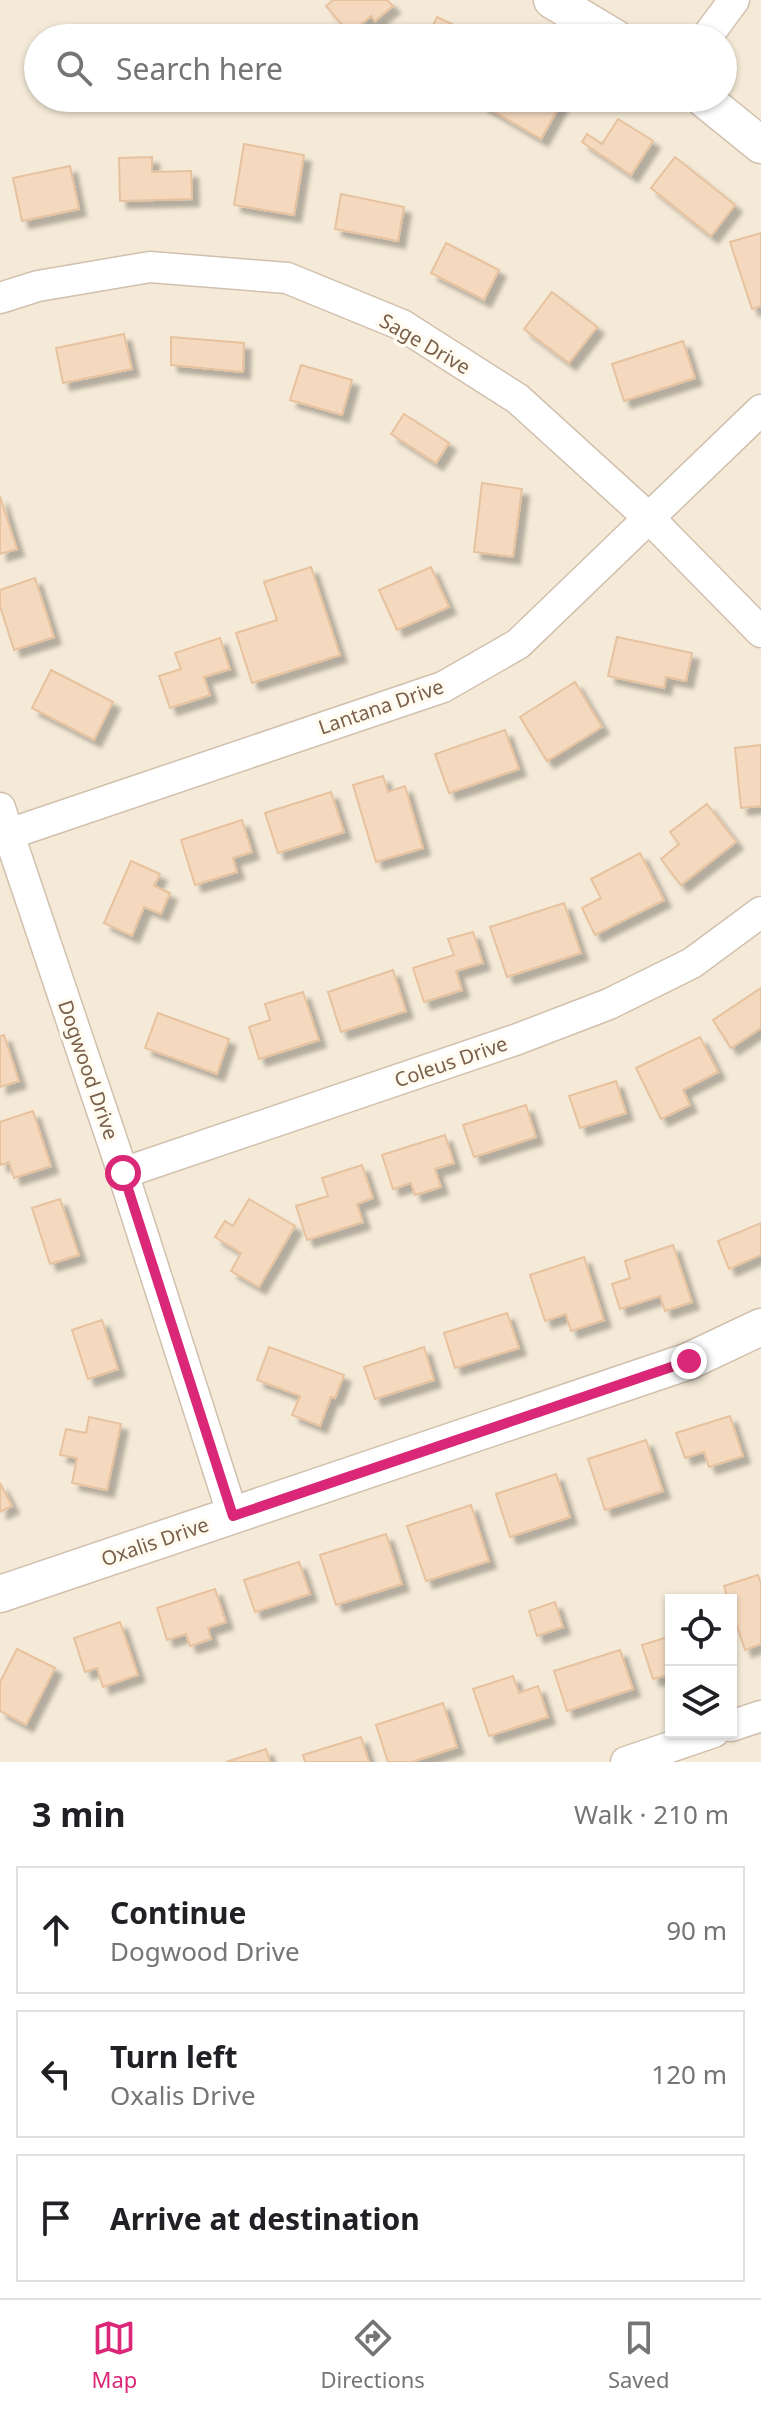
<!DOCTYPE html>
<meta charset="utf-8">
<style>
body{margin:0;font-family:"Noto Sans",sans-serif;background:#f2f2f2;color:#202124}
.controls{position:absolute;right:24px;bottom:24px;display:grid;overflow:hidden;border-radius:0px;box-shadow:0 2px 6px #0004}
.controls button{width:72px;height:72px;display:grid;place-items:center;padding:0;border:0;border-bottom:2px solid #e0e0e0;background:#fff;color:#202124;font:40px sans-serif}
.stop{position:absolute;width:24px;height:24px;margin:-18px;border:6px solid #db2777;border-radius:50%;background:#fff}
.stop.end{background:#db2777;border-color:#fff;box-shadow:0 2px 8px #0008}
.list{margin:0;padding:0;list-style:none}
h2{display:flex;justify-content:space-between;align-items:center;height:104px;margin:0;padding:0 32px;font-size:34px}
h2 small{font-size:26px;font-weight:400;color:#757577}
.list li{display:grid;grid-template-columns:52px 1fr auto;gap:24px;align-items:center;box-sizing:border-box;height:128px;margin:0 16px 16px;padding:0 16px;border:2px solid #e0e0e0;border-radius:0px}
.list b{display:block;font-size:30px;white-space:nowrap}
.list p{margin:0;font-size:26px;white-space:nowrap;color:#757577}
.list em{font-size:26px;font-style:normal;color:#757577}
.icon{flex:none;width:44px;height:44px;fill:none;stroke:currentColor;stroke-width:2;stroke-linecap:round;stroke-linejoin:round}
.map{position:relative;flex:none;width:761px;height:1762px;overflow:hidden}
.search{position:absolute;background:#fff;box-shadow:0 2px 6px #0004;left:24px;right:24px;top:24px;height:88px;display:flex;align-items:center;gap:20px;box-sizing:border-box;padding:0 28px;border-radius:44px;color:#757577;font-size:30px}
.sheet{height:536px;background:#fff}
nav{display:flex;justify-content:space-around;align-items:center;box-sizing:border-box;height:112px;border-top:2px solid #e0e0e0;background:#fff;font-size:22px;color:#757577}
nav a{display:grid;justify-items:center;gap:4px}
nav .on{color:#db2777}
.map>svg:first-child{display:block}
.residential{fill:#f5ead7;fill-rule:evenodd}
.building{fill:#f4d9bf;stroke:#e7c29f;stroke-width:2;filter:url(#shadow)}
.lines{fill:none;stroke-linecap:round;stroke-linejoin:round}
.minor-casing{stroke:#d1c0ad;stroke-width:33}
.tertiary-casing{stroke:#d1c0ad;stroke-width:39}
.minor{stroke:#fff;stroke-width:30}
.tertiary{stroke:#fff;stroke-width:36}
.route{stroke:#db2777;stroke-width:10}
.labels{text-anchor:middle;stroke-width:7;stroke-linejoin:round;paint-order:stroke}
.street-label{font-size:20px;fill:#7a604b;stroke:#fffbf0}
</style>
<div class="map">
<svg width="761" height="1762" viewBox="0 0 761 1762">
<defs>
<filter id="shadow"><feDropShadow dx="7" dy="7" stdDeviation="2" flood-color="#0004"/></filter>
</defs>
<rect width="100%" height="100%" fill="#fdf7e9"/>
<!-- residential -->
<path class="residential" d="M 0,0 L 761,0 L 761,1762 L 0,1762 ZM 38,38 L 723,38 L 723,98 L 38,98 ZM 671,1600 L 731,1600 L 731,1732 L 671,1732 Z"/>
<!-- building -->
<g class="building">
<polygon points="333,0 387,0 393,6 375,21 371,16 350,34 326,6"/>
<polygon points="437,17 481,38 427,38"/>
<polygon points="484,98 564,98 541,139 481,104"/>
<polygon points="618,119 653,141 631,175 582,142 587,134 602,144"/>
<polygon points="244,144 304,155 294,215 234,205"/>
<polygon points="152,157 152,172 191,171 192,199 120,201 119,158"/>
<polygon points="675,157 735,205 711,236 651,188"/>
<polygon points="70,166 79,209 22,221 13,178"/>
<polygon points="341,194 404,207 398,241 335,229"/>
<polygon points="761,233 761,306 752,309 730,242"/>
<polygon points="446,243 499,270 484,300 431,273"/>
<polygon points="552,292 597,327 569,363 524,329"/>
<polygon points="124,334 132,369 63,383 56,348"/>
<polygon points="171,337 244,343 243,372 171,365"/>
<polygon points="683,341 695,378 624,401 612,364"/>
<polygon points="301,365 352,380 342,415 290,400"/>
<polygon points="404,414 449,443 436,463 391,434"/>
<polygon points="482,483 522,489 513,557 474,552"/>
<polygon points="0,496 17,549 0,554"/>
<polygon points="311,567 340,655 252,683 236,633 277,620 264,582"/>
<polygon points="431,567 449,607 397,630 379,590"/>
<polygon points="35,578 54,637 14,650 0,606 0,590"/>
<polygon points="617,637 692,653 686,681 666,677 664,688 608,676"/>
<polygon points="220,638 230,669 204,677 210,695 170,708 159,676 181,669 175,653"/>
<polygon points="51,670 113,702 94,740 32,708"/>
<polygon points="575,682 602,727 547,761 520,717"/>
<polygon points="505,730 519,769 449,793 435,754"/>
<polygon points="761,745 761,806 741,808 735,748"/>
<polygon points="383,776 388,792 405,786 423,848 376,862 353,785"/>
<polygon points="331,792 344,832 278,853 265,813"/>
<polygon points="707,804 736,842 681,885 661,859 679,844 670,832"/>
<polygon points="242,820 252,852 233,858 237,872 195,885 181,840"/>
<polygon points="640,853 664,900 595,935 582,908 601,898 591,879"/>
<polygon points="131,861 160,874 154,886 170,893 161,914 144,907 132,936 104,923"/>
<polygon points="564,903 581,953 507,977 490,927"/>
<polygon points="473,932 483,963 456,971 462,990 424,1002 413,968 454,955 448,939"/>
<polygon points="393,970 406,1011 341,1032 328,992"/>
<polygon points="761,988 761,1028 731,1048 713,1020"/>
<polygon points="303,992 319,1040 259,1059 249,1027 270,1020 265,1004"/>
<polygon points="158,1013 229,1039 217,1074 145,1048"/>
<polygon points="4,1035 19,1081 0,1087 0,1036"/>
<polygon points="700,1037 718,1072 683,1090 690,1105 661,1119 636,1068"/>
<polygon points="616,1081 626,1113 580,1128 569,1096"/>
<polygon points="526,1105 536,1137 474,1157 463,1125"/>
<polygon points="33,1111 51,1166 14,1178 9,1162 1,1165 0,1162 0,1122"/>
<polygon points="445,1135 454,1163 435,1169 441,1187 415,1195 411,1183 393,1189 382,1155"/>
<polygon points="362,1165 373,1198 357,1204 363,1222 307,1240 296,1206 328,1196 322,1178"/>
<polygon points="60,1199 79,1255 50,1264 32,1208"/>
<polygon points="249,1199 295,1226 259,1287 231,1271 241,1253 215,1237 225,1221 233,1226"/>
<polygon points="761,1223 761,1255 729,1269 718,1241"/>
<polygon points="673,1245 692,1302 665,1311 660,1296 620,1309 612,1284 630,1278 625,1261"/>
<polygon points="584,1257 604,1320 571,1331 566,1314 545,1321 530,1275"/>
<polygon points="507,1313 519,1348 455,1368 444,1333"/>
<polygon points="102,1320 118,1369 88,1379 72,1330"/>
<polygon points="269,1347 344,1375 335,1398 331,1397 320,1426 292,1415 300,1396 257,1380"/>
<polygon points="424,1347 434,1380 375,1399 364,1367"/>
<polygon points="730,1416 743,1456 709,1467 704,1452 685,1458 676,1433"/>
<polygon points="89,1417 121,1424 107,1490 72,1483 77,1458 60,1455 66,1429 86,1433"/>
<polygon points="646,1440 663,1491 605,1510 588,1459"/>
<polygon points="556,1474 570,1517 510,1537 496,1494"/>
<polygon points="0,1483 12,1506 0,1512"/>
<polygon points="471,1505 489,1561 426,1581 407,1526"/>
<polygon points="386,1534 402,1584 336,1605 320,1555"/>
<polygon points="299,1562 310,1594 255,1612 244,1580"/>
<polygon points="758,1575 761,1584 761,1644 745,1650 731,1608 731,1600 728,1600 724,1586"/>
<polygon points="215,1589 226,1622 208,1628 211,1639 190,1646 186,1634 167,1640 157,1608"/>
<polygon points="555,1602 563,1627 537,1636 529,1611"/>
<polygon points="120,1622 138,1675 103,1687 97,1668 85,1672 74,1638"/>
<polygon points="671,1636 671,1674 653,1679 642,1645"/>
<polygon points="17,1649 55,1668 26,1725 0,1711 0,1682"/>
<polygon points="620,1650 633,1689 567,1711 554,1671"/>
<polygon points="513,1676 519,1693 538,1686 548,1717 489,1736 473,1689"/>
<polygon points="443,1703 457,1747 412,1762 388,1762 376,1725"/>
<polygon points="361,1737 369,1762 305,1762 303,1755"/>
<polygon points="266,1749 270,1762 226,1762"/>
</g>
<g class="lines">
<defs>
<g id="minor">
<polyline points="706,38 734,0"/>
<polyline points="0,298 38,286 150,267 287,278 402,325 518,399 650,519 761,632"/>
<polyline points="0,808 123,1173 233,1516"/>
<polyline points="9,834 443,687 518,644 761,410"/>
<polyline points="123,1173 515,1040 609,1004 692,963 761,912"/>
<polyline points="731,1726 761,1716"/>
<polyline points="626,1762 714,1732"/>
</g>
<g id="tertiary">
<polyline points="552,0 615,38"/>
<polyline points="703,98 761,145"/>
<polyline points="0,1594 689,1361 761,1327"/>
</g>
</defs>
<!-- minor casing -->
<use href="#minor" class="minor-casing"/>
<!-- tertiary casing -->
<use href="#tertiary" class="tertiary-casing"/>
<!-- minor -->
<use href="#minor" class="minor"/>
<!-- tertiary -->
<use href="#tertiary" class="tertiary"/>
</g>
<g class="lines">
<!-- route -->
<polyline class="route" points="123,1173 233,1516 689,1361"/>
</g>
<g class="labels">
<!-- street labels -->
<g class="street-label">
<text transform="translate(425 344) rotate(30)" y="7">Sage Drive</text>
<text transform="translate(381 707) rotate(-19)" y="7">Lantana Drive</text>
<text transform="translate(451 1062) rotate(-19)" y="7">Coleus Drive</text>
<text transform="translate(88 1070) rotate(71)" y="7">Dogwood Drive</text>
<text transform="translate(155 1542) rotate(-19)" y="7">Oxalis Drive</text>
</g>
</g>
</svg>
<div class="controls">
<button><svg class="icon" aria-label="locate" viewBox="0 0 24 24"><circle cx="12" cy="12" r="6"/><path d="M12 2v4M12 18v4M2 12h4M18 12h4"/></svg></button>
<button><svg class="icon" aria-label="layers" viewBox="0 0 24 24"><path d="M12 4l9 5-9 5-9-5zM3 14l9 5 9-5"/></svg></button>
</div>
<div class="stop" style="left:123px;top:1173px"></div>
<div class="stop end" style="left:689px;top:1361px"></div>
<div class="search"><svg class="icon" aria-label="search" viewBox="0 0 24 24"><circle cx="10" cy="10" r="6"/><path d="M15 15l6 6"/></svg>Search here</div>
</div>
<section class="sheet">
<h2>3 min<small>Walk · 210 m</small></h2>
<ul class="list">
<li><svg class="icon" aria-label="ahead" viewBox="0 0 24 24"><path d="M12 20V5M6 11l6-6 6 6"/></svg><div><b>Continue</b><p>Dogwood Drive</p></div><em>90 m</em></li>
<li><svg class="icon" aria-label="left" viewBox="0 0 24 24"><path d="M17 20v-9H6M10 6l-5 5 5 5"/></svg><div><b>Turn left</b><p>Oxalis Drive</p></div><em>120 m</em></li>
<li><svg class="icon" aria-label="arrive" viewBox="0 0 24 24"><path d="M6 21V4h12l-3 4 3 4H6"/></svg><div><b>Arrive at destination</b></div></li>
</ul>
</section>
<nav>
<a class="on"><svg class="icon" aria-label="map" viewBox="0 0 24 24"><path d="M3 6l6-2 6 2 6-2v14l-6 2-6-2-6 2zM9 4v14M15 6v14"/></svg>Map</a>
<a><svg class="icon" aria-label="directions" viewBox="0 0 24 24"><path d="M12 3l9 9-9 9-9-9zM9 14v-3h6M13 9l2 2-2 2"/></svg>Directions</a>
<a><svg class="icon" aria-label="saved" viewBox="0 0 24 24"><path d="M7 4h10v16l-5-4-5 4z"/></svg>Saved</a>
</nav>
